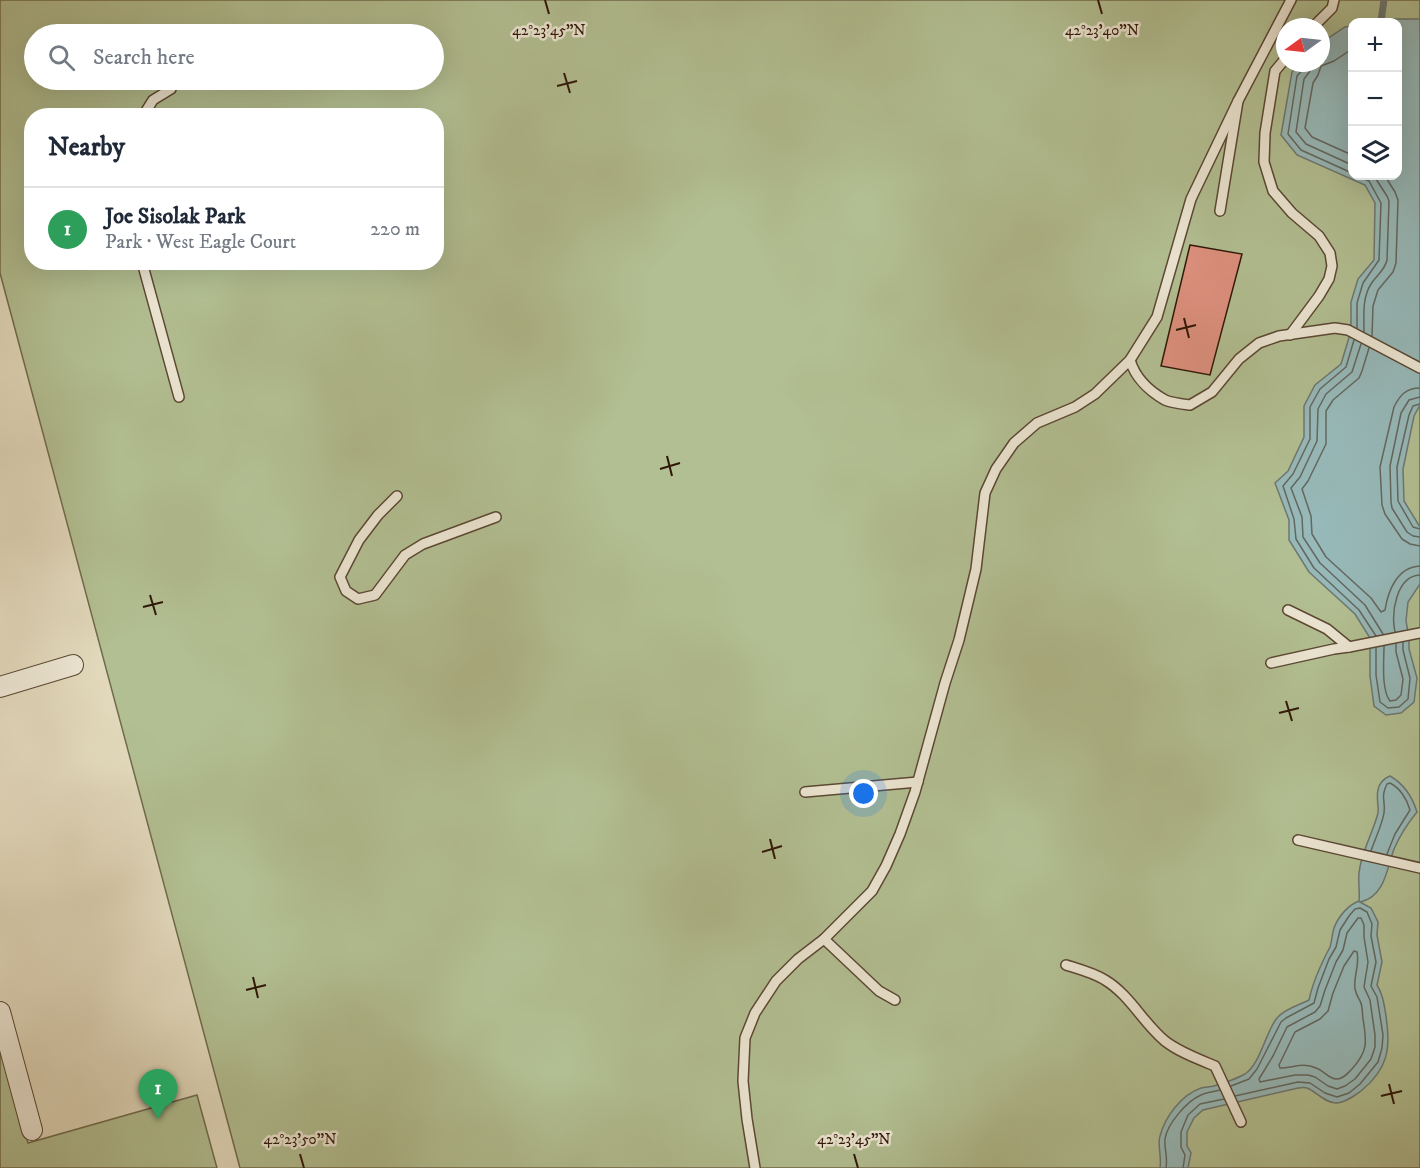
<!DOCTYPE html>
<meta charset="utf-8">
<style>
body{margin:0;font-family:"IM FELL DW Pica",serif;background:#f6f6f7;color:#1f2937}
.controls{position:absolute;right:18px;top:18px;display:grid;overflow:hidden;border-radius:12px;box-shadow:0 6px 24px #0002}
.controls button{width:54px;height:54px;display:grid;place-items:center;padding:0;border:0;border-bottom:2px solid #e0e1e3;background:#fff;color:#1f2937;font:30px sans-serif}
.compass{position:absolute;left:1276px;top:18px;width:54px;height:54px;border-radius:50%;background:#fff;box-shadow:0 6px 24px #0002;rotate:255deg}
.you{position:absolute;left:864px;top:794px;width:21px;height:21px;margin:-15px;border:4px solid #fff;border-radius:50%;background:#1a73e8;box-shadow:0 0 0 9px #1a73e833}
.badge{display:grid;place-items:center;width:39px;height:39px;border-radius:50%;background:#0b8043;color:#fff;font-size:20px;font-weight:700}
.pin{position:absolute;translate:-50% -50px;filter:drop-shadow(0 2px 3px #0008)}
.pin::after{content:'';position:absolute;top:32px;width:21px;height:18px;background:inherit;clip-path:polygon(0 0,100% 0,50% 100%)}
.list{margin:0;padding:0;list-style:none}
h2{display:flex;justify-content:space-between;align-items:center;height:78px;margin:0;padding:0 24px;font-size:26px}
h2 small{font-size:20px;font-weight:400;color:#747a83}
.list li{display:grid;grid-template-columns:39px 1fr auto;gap:18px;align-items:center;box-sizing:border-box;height:84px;padding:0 24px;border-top:2px solid #e0e1e3}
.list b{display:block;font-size:22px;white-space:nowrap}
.list p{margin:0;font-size:20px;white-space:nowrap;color:#747a83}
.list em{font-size:20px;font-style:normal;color:#747a83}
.icon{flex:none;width:33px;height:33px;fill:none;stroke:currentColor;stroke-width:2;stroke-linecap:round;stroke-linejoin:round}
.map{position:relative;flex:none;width:1420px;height:1168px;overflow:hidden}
.search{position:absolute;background:#fff;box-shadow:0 6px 24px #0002;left:24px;top:24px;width:420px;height:66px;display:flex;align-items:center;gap:15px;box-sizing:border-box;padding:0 21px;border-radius:33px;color:#747a83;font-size:22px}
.panel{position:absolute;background:#fff;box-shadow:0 6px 24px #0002;left:24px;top:108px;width:420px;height:162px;border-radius:24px}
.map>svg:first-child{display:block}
.green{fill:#b2bf92;stroke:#706b4c;stroke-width:1.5;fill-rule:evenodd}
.water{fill:#97b9b9;stroke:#6d7872;stroke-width:1.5}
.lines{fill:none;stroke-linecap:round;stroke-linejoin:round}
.shore{stroke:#636860;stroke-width:1.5}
.stream{stroke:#6d7872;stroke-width:7}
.building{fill:#dd907e;stroke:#2f1707;stroke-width:1.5}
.lane-casing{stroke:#5c4834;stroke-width:12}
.street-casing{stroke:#5c4834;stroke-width:22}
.lane{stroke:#ece6d3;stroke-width:9}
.street{stroke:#ece6d3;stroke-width:20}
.ticks{fill:none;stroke:#2f1707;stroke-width:2}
.ticks-label{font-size:15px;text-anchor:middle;fill:#2f1707;stroke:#ece6d3;stroke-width:5;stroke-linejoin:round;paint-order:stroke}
</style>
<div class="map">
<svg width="1420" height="1168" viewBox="0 0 1420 1168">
<rect width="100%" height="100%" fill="#e2d9bc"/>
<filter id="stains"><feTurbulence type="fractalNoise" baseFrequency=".00333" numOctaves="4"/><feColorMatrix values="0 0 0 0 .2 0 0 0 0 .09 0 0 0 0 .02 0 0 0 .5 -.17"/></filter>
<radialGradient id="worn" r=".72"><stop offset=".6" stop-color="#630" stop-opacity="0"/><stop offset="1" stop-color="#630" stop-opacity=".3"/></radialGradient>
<!-- green -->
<g class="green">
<path d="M 0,0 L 1420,0 L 1420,1168 L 240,1168 L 0,273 ZM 1352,22 L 1398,22 L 1398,176 L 1352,176 ZM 1285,27 L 1321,27 L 1321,63 L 1285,63 ZM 34,34 L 434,34 L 434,80 L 34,80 ZM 32,116 L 436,116 L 436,262 L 32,262 Z"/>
<polygon points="0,1038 28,1143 197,1095 217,1168 0,1168"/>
</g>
<!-- water -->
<g class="water">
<polygon points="1393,19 1420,19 1420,405 1414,416 1403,469 1404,501 1420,527 1420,584 1408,602 1406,621 1409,637 1409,649 1417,678 1414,702 1401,713 1386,715 1374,706 1370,676 1370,638 1355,614 1309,572 1289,540 1289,520 1275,483 1288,471 1304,437 1304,406 1315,385 1341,364 1351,331 1351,302 1358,279 1374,260 1375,203 1365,185 1297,155 1281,135 1292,72 1300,63 1321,63 1321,43 1345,27 1352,26 1352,176 1398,176 1398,22 1371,22"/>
<path d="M 1390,776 C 1404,784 1412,796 1417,812 C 1408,823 1400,835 1394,849 C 1387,868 1385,897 1360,902 L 1371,908 L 1378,922 L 1377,935 L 1382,962 L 1377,985 C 1383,995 1384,1004 1386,1016 C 1391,1049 1388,1069 1361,1091 C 1354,1096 1345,1103 1336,1103 C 1323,1102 1317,1092 1307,1088 C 1304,1087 1301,1088 1298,1088 L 1203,1110 L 1194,1118 L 1187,1132 L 1187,1146 L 1191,1153 L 1188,1168 L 1160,1168 C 1162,1157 1157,1144 1160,1136 C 1165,1117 1181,1095 1201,1088 C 1205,1087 1210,1087 1214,1086 C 1222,1084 1238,1078 1245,1074 C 1261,1063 1265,1033 1277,1018 C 1284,1009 1299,1005 1309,1000 C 1313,981 1321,964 1330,947 C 1332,941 1332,934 1334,928 C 1338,917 1348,905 1359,901 C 1360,892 1358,882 1359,873 C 1361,852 1373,833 1378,813 C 1379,806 1376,798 1378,790 C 1379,783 1383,779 1390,776 Z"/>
</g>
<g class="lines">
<!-- shore -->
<g class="shore">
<polyline points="1352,49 1334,61 1321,66 1318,75 1313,83 1305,128 1312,137 1352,155"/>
<polyline points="1304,63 1304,68 1297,76 1288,134 1301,150 1352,173"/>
<polyline points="1312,63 1310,71 1304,79 1296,132 1306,144 1352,165"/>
<polyline points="1357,328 1357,303 1363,283 1379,260 1381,203 1369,181 1358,176"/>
<path d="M 1364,332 C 1364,316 1362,298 1371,284 C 1376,276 1385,270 1387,260 L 1389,201 L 1387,196 L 1374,176"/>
<polyline points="1372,336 1373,306 1378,290 1393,272 1396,263 1398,200 1395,192 1385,176"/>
<polyline points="1354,340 1346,367 1320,389 1310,407 1310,439 1293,474 1283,486 1294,519 1296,539 1314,568 1359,610 1376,636"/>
<polyline points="1361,344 1352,372 1326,394 1318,409 1317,441 1300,477 1291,488 1302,517 1303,537 1320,563 1365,605 1383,634"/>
<path d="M 1369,348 L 1362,371 L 1359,378 L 1333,400 L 1326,411 L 1326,444 L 1308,481 L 1302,489 L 1311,516 L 1312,534 L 1326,557 L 1371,598 L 1381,612 L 1385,610 C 1388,591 1397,567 1420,566"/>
<path d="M 1420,388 C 1406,388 1400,395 1394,407 L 1380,467 L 1382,505 L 1385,514 L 1402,539 L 1410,544 L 1420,546"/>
<polyline points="1420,397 1409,400 1401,413 1390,466 1391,502 1392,508 1407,532 1413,536 1420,537"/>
<polyline points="1420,404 1413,406 1409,415 1397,467 1398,501 1413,527 1420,529"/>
<path d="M 1395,632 C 1391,613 1396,576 1420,575"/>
<path d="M 1384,646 C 1384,660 1381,690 1390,701 L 1396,700 L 1401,695 L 1403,679 L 1396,652 L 1396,644"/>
<polyline points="1376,648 1376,675 1380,702 1388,708 1399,707 1408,699 1410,678 1403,650 1403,642"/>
<path d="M 1371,851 C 1375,839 1382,825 1384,813 C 1386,802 1380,797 1387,784 L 1390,783 C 1400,788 1407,799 1410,810 L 1395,834 L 1387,854"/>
<polygon points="1358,918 1361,918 1364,925 1364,937 1368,962 1364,987 1370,1000 1375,1035 1375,1047 1371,1059 1355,1079 1345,1086 1337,1089 1328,1086 1315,1077 1308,1075 1295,1075 1260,1082 1259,1079 1273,1056 1287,1027 1315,1012 1320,1006 1325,990 1336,962 1343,950 1347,933"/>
<path d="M 1354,951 L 1357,952 C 1360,967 1353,976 1355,989 C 1356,994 1358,997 1360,1001 C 1363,1006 1362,1013 1363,1019 C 1367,1042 1368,1052 1351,1070 C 1347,1074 1342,1080 1336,1079 C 1329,1079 1323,1070 1316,1068 C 1304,1062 1292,1068 1280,1068 L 1279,1065 L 1295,1032 L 1320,1019 L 1328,1011 L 1333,993 L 1344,966 Z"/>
<polyline points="1231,1086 1249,1079 1257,1069 1281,1022 1286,1018 1314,1003 1318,988 1329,959 1336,947 1340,930 1349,916 1355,909 1360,908 1367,912 1372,924 1371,936 1376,962 1371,986 1377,997 1383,1035 1382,1048 1378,1062 1360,1084 1349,1093 1337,1097 1325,1093 1310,1083 1298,1082 1235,1096"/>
<path d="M 1166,1168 C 1168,1157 1164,1148 1165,1139 C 1167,1124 1187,1101 1201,1095 C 1207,1092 1214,1092 1220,1090"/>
<polyline points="1183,1168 1185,1155 1181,1147 1181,1132 1188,1115 1200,1104 1224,1099"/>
</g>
<!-- stream -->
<polyline class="stream" points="1381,21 1384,0"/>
</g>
<!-- building -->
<polygon class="building" points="1190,245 1242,254 1210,375 1161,366"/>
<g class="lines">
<defs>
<g id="lane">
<polyline points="1313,27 1332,8 1334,0"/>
<polyline points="1285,59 1275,71 1265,133 1264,162 1273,191 1292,213 1319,236 1330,253 1332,266 1329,279 1319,296 1290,335"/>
<polyline points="143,116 153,100 171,89"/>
<polyline points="1220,211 1238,101 1291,0"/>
<polyline points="142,262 179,397"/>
<path d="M 1130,360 C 1135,377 1149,391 1165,400 C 1172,403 1182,404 1190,405 L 1212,392 L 1239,359 L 1259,343 L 1279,336 L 1335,328 L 1348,330 L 1420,368"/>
<polyline points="397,496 378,515 359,540 340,577 346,591 358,599 375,595 405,555 423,544 496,517"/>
<polyline points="1288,610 1327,629 1349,647"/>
<polyline points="1271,663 1334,649 1349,647 1420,633"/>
<polyline points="805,792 918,782"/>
<polyline points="1298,840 1420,868"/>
<polyline points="824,939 879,991 895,1000"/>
<path d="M 1066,965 C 1079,969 1094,973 1105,980 C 1130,995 1143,1023 1165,1041 C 1179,1052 1198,1059 1215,1066 L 1241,1122"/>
<polyline points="755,1168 747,1119 743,1081 745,1038 755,1013 776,981 798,959 824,939 872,891 886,866 900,834 915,792 945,683 959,640 976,569 985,493 996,469 1014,443 1037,423 1075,407 1095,394 1130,360 1157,317 1191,199 1238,101"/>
</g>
<g id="street">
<polyline points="0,687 73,665"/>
<polyline points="0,1012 32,1130"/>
</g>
</defs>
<!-- lane casing -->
<use href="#lane" class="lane-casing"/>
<!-- street casing -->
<use href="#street" class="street-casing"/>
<!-- lane -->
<use href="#lane" class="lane"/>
<!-- street -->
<use href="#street" class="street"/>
</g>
<!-- ticks -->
<path class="ticks" d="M 545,0 L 549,14M 1098,0 L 1102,14M 564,73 L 570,93M 557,86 L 577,81M 1184,318 L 1189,338M 1176,330 L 1196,325M 667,456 L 672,476M 660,469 L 680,463M 150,595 L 156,615M 143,607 L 163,602M 1286,701 L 1292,721M 1279,713 L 1299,708M 770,839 L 775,859M 762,852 L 782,846M 253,977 L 258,998M 246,990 L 266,985M 1389,1084 L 1394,1104M 1381,1096 L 1402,1091M 300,1154 L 304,1168M 854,1154 L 858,1168"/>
<g class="ticks-label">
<text x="549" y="35">42°23'45"N</text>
<text x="1102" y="35">42°23'40"N</text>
<text x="300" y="1144">42°23'50"N</text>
<text x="854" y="1144">42°23'45"N</text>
</g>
<rect width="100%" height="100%" filter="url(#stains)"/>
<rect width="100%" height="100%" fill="url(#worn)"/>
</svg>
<div class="controls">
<button>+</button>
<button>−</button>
<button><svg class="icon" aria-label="layers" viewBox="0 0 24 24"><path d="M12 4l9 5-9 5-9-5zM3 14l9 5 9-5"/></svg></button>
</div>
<svg class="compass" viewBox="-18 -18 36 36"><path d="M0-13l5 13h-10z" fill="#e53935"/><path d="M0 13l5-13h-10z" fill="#747a83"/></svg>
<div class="you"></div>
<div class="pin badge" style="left:158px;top:1119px;background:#2e9e5b">1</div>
<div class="search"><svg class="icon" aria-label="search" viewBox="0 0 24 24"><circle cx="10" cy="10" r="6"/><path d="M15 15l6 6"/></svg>Search here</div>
<section class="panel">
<h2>Nearby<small></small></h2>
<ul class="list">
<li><span class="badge" style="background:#2e9e5b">1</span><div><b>Joe Sisolak Park</b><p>Park · West Eagle Court</p></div><em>220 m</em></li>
</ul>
</section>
</div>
